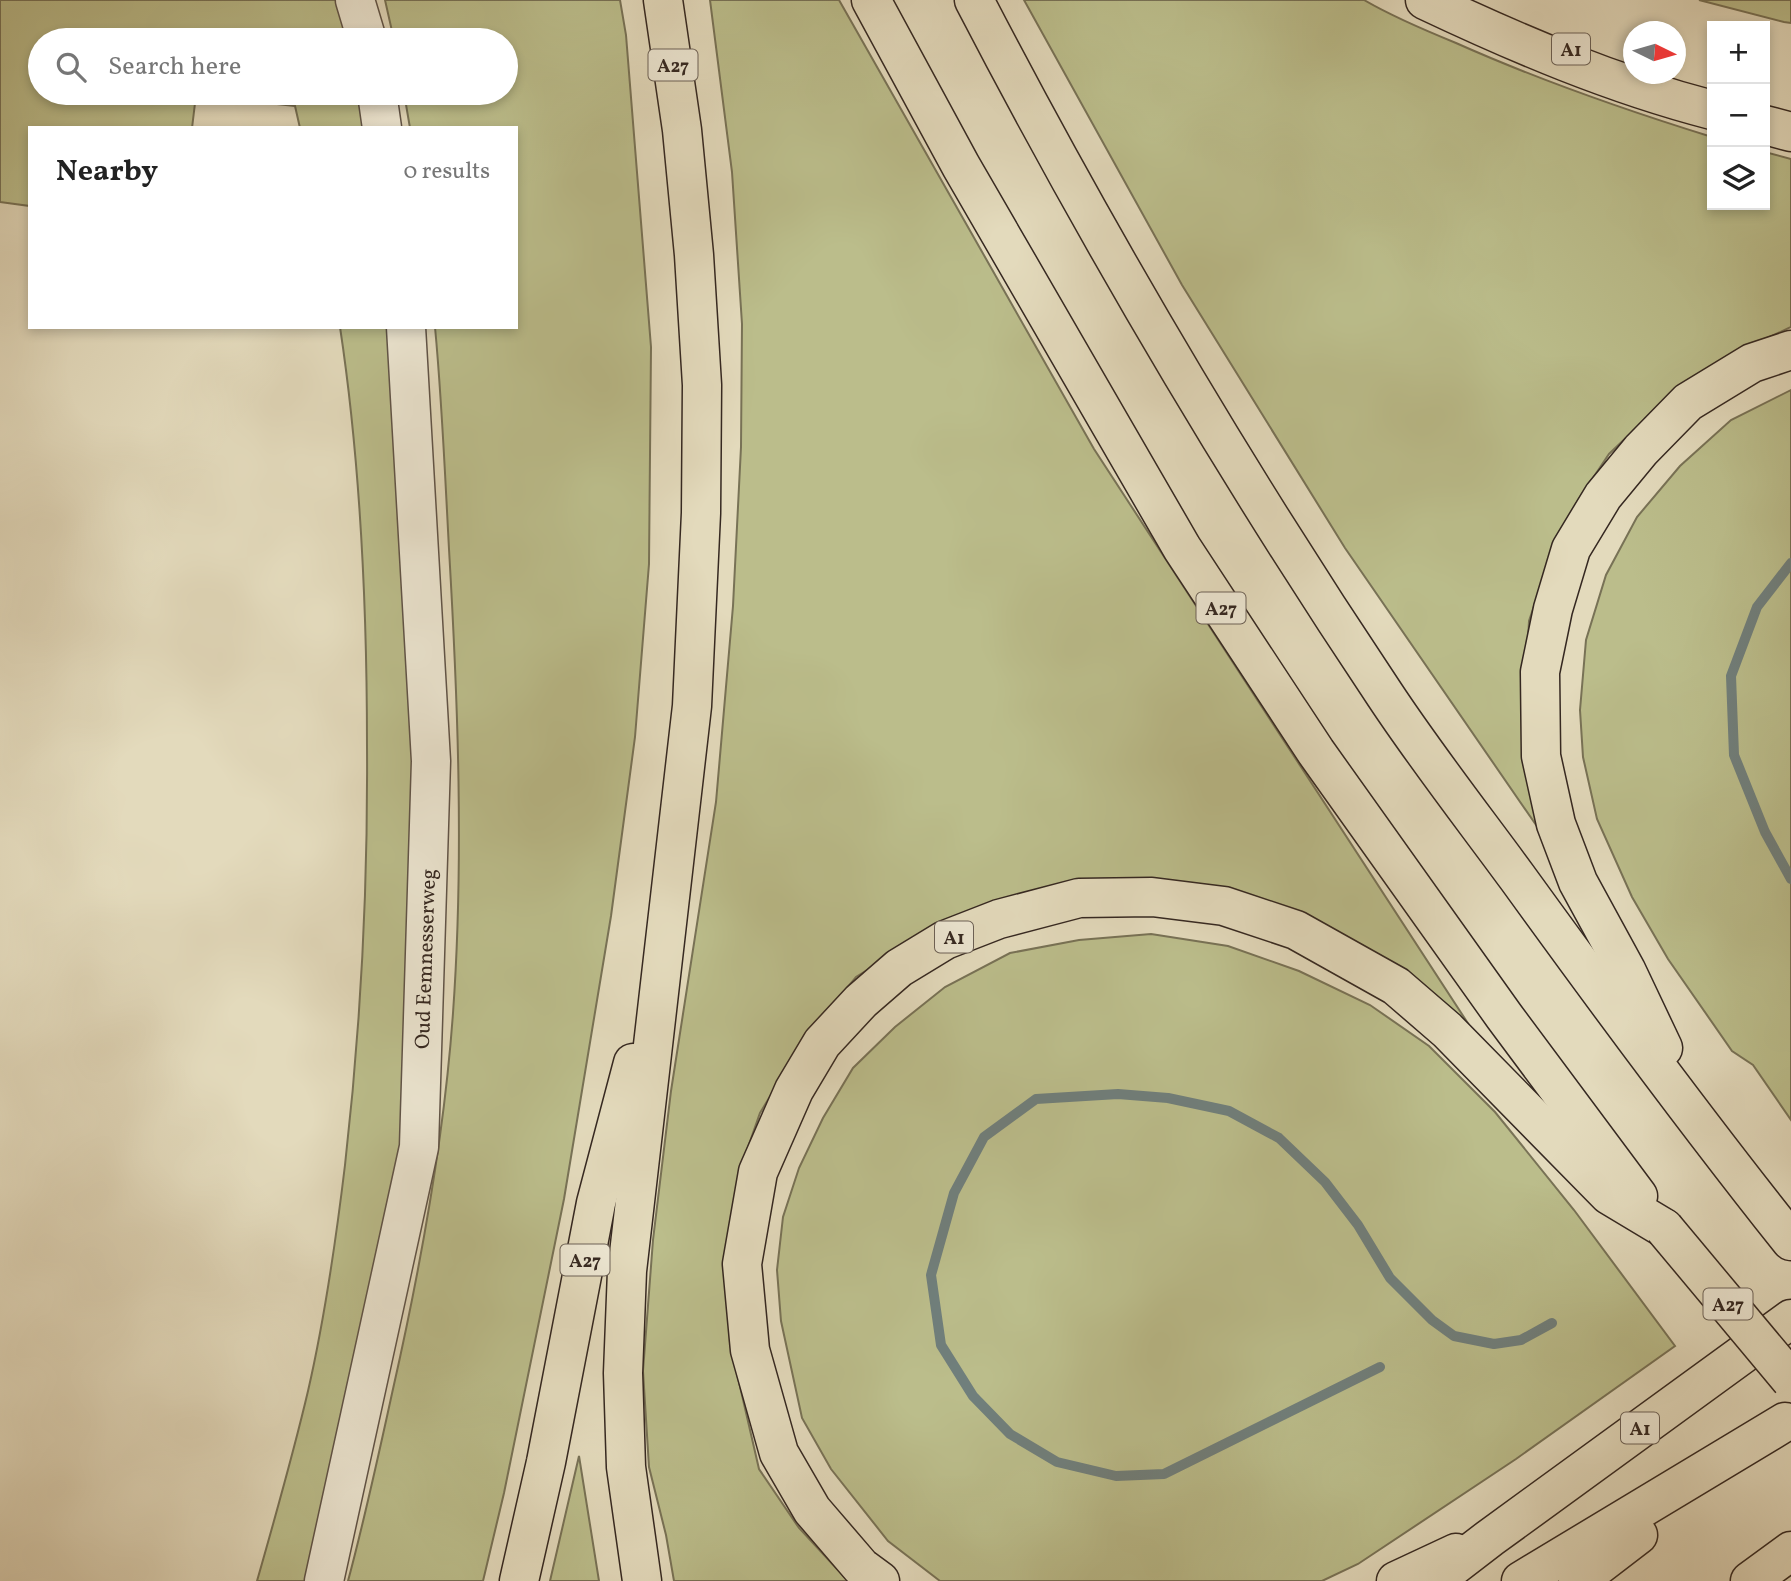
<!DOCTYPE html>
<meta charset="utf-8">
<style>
body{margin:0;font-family:Vollkorn,serif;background:#f2f2f2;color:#222}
.controls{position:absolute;right:21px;top:21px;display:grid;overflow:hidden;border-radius:0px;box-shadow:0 4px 10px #0003}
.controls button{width:63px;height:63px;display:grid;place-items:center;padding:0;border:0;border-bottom:2px solid #e0e0e0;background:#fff;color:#222;font:35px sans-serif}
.compass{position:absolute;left:1623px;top:21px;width:63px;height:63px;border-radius:50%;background:#fff;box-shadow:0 4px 10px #0003;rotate:95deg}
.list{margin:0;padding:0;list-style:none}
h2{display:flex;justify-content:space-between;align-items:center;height:91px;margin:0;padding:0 28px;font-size:30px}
h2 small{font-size:23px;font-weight:400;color:#767676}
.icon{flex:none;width:38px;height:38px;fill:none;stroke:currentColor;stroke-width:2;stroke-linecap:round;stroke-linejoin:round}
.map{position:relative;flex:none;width:1791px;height:1581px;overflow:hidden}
.search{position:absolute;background:#fff;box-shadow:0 4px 10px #0003;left:28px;top:28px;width:490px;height:77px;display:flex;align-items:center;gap:18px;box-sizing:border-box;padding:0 24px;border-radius:38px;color:#767676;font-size:26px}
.panel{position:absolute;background:#fff;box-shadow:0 4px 10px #0003;left:28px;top:126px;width:490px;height:203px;border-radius:0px}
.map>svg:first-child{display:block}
.green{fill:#bbbd8b;stroke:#787256;stroke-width:2}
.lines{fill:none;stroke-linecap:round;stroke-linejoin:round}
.stream{stroke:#707f7c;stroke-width:10}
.minor-casing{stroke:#605448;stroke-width:41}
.highway-casing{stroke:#352821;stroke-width:41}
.minor{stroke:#ede7d3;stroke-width:38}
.highway{stroke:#e3dabc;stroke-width:38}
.highway-bridge-casing{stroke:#352821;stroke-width:41;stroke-linecap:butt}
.highway-bridge{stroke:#e3dabc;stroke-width:38}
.labels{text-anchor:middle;stroke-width:7;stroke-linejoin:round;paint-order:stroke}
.shield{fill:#ede7d3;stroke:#6c6156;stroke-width:2}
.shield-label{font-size:19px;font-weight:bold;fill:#352821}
.street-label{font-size:21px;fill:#352821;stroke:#ede7d3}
</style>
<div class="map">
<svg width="1791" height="1581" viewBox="0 0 1791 1581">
<rect width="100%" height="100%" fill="#e3dabc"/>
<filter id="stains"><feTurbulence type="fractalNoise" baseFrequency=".00286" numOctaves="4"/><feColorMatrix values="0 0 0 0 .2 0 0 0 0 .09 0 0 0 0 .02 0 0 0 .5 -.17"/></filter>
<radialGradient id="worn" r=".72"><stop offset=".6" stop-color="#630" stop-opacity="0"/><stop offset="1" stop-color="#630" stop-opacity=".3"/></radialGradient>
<!-- green -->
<g class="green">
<polygon points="0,0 343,0 351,40 40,40 40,93 360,93 365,128 300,128 295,106 196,95 192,128 30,128 30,206 0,202"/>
<path d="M 385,0 L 620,0 L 626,35 L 651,347 L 649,564 L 635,737 L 611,916 L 564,1199 L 504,1493 L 483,1581 L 348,1581 C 365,1518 379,1453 393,1389 C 421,1265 444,1140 453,1013 C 464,859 458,703 449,549 C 445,475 442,401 435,327 L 516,327 L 516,128 L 410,128 L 404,93 L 506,93 L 506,40 L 394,40 Z"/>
<polygon points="710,0 839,0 1094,449 1471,1028 1238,905 955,916 856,977 804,1040 760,1113 739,1173 726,1256 730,1343 759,1469 799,1528 848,1581 674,1581 666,1535 649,1467 643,1371 653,1240 671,1091 716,802 733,606 741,447 742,324 732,172"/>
<path d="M 1024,0 L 1364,0 C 1393,17 1424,30 1456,43 C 1539,80 1625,110 1712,137 L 1712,205 L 1765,205 L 1765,152 L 1791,159 L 1791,327 L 1739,351 L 1672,394 L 1609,454 L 1577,502 L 1552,553 L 1529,621 L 1528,640 L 1565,867 L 1345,548 L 1182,285 Z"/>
<polygon points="1699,0 1791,0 1791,23 1784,22"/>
<path d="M 340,327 L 388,327 L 418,767 L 404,1154 L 309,1581 L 257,1581 C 275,1518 293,1455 308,1391 C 325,1317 336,1240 345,1165 C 361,1025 368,886 367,746 C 367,606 361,466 340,327 Z"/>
<polygon points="1791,390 1791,1120 1753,1065 1732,1051 1668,959 1632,897 1597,819 1583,757 1580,710 1586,640 1606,575 1637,517 1680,466 1731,420"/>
<polygon points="1151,934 1228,946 1299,971 1370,1005 1429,1046 1495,1112 1574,1210 1675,1346 1516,1459 1358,1564 1322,1581 940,1581 888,1541 831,1469 802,1418 781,1321 777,1270 783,1217 799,1168 823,1118 853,1068 895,1027 945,987 1010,953 1079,940"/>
<polygon points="579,1456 599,1581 550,1581"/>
</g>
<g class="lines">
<!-- stream -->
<g class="stream">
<polyline points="1791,563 1757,607 1731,676 1734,755 1765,832 1791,879"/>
<polyline points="1380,1367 1164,1474 1116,1476 1057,1462 1010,1434 973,1396 941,1345 931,1275 954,1193 984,1137 1036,1099 1118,1094 1168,1098 1229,1111 1279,1138 1325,1182 1358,1225 1390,1278 1432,1320 1454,1336 1494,1344 1521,1340 1552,1323"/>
</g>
<defs>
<g id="minor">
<polyline points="355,0 367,40"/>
<polyline points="377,93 382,128"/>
<polyline points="324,1581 419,1147 431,761 406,327"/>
</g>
<g id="highway">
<polyline points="871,0 961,166 1182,548 1316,752 1504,1016 1638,1196"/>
<path d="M 974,0 C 1098,239 1235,471 1385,695 C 1426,757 1473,817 1517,877 C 1606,1000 1696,1122 1791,1241"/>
<path d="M 1425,0 C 1518,44 1612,84 1712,110"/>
<polyline points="1765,125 1791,132"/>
<polyline points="1663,1048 1626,970 1578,882 1556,824 1541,756 1540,672 1553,609 1571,549 1603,496 1641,450 1688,402 1752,363 1791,350"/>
<polyline points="519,1581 546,1462 596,1203 633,1063"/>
<polyline points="642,1581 626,1467 623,1373 627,1271 692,706 701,513 702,385 694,255 682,130 663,0"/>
<polyline points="880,1581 861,1567 812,1510 779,1453 750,1350 742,1264 758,1172 794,1090 822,1043 861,1001 899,968 945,940 999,919 1079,898 1152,897 1224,906 1296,930 1396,986 1447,1030 1609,1195 1664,1228"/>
<polyline points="1396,1581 1456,1553"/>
<polyline points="1434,1581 1490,1538 1791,1319"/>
<polyline points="1521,1581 1785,1422"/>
<polyline points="1578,1581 1638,1535"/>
<polyline points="1750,1581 1791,1551"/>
</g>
</defs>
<!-- minor casing -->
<use href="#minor" class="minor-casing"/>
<!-- highway casing -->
<use href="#highway" class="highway-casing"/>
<!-- minor -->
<use href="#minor" class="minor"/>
<!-- highway -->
<use href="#highway" class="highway"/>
<defs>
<polyline id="highway-bridge" points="1664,1228 1791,1380"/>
</defs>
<!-- highway-bridge casing -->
<use href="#highway-bridge" class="highway-bridge-casing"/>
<!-- highway-bridge -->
<use href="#highway-bridge" class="highway-bridge"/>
</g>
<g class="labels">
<!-- shield labels -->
<g class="shield">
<rect x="1552" y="33.5" width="38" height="31" rx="5"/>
<rect x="648.5" y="49.5" width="49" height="31" rx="5"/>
<rect x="1196.5" y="592.5" width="49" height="31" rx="5"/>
<rect x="935" y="921.5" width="38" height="31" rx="5"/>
<rect x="560.5" y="1244.5" width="49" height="31" rx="5"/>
<rect x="1703.5" y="1288.5" width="49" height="31" rx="5"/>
<rect x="1621" y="1412.5" width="38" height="31" rx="5"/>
</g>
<g class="shield-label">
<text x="1571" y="56">A1</text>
<text x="673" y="72">A27</text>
<text x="1221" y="615">A27</text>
<text x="954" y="944">A1</text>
<text x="585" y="1267">A27</text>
<text x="1728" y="1311">A27</text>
<text x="1640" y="1435">A1</text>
</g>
<!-- street labels -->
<g class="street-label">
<text transform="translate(425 959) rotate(-88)" y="7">Oud Eemnesserweg</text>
</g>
</g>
<rect width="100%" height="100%" filter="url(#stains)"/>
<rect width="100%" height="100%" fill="url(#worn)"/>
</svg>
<div class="controls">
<button>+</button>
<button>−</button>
<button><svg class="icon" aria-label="layers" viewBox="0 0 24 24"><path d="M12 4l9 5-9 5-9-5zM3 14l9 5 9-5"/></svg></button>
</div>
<svg class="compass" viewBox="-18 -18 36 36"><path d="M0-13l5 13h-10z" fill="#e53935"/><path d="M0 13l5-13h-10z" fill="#767676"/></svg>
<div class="search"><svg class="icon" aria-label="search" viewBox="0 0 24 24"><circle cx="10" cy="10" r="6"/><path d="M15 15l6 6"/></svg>Search here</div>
<section class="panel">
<h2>Nearby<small>0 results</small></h2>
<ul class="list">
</ul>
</section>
</div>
